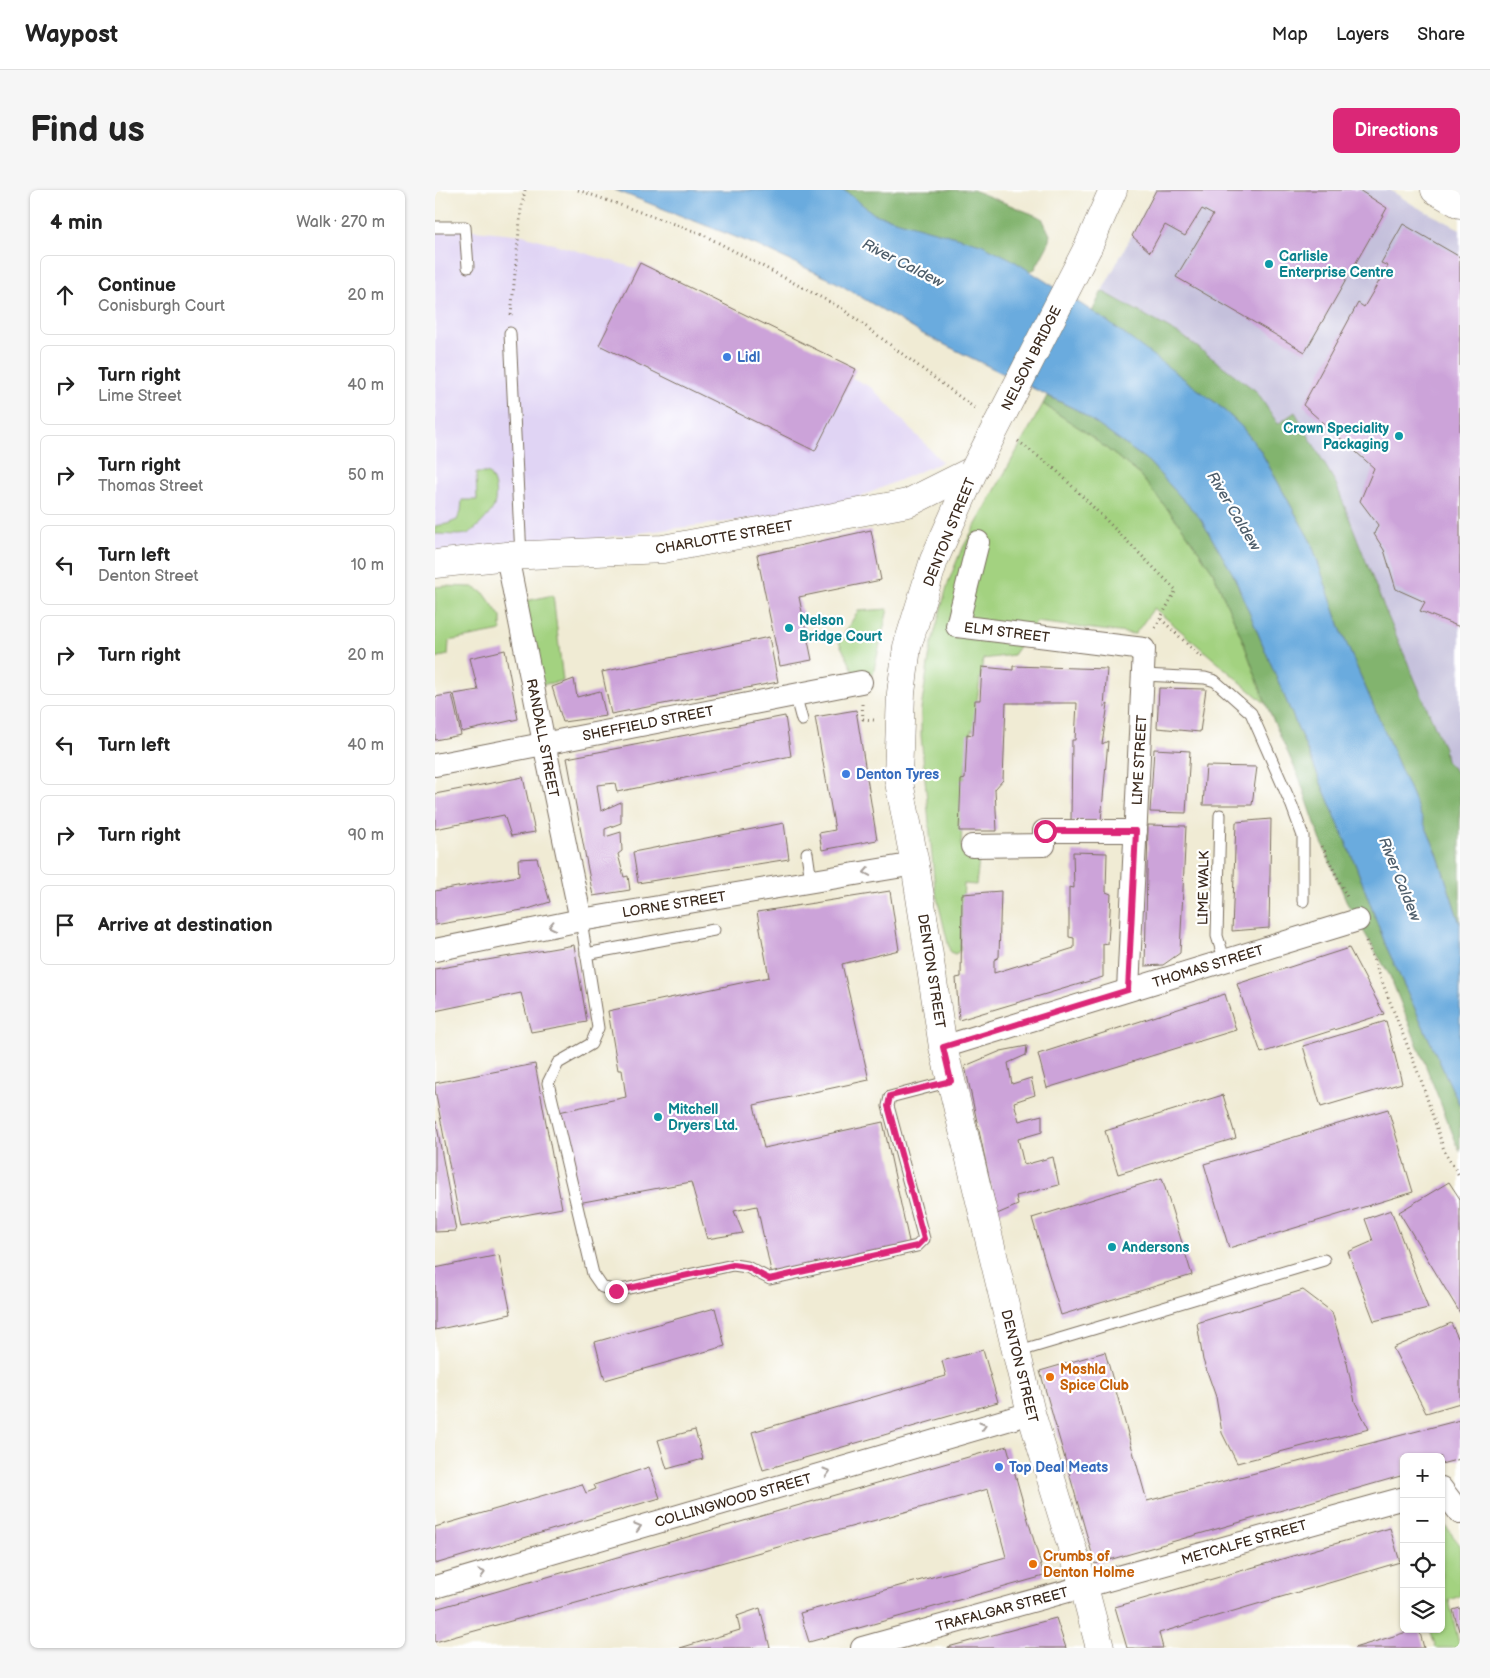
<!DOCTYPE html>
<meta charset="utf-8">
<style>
body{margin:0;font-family:"Balsamiq Sans",sans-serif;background:#f6f6f6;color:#222}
.controls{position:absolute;right:15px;bottom:15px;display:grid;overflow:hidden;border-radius:8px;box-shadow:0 1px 4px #0004}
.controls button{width:45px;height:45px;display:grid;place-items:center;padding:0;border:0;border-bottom:1px solid #e0e0e0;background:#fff;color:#222;font:25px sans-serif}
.stop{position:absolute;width:15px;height:15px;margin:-11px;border:4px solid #db2777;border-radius:50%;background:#fff}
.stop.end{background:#db2777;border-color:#fff;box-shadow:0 1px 5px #0008}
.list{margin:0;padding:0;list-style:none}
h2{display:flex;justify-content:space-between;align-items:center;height:65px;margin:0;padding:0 20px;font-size:21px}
h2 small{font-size:16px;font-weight:400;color:#767676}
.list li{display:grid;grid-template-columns:32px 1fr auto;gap:15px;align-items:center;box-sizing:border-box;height:80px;margin:0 10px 10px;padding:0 10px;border:1px solid #e0e0e0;border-radius:8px}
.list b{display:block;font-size:19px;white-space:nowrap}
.list p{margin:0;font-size:16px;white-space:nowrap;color:#767676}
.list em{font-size:16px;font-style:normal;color:#767676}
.icon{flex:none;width:28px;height:28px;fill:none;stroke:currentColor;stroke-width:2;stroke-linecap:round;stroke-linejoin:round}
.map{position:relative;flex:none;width:1025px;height:1458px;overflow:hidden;border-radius:8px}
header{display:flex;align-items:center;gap:30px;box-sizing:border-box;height:70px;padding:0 25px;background:#fff;border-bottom:1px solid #e0e0e0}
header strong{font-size:24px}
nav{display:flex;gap:28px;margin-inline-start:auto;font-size:18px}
.intro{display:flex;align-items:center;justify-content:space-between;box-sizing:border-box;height:120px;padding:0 30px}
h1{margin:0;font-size:35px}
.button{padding:12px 22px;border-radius:8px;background:#db2777;color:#fff;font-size:18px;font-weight:700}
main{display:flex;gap:30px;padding:0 30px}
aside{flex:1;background:#fff;border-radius:8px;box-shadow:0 1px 4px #0004}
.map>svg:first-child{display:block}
.built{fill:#e0d4f4}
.industrial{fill:#c4c0db}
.green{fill:#a3d280;stroke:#6f7e4f}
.forest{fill:#82b46e;stroke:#5e6f46}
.water{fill:#6babde;stroke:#536a7e}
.building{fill:#cca3d9}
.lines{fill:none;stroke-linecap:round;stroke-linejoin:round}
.service-casing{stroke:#7a6e5e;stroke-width:13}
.minor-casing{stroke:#7a6e5e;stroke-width:24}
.tertiary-casing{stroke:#7a6e5e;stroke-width:29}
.path{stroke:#7a6e5e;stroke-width:3;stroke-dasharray:1 4;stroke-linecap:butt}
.service{stroke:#fff;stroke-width:11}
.minor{stroke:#fff;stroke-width:22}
.tertiary{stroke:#fff;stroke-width:28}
.tertiary-bridge-casing{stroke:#7a6e5e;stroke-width:29;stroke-linecap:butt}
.tertiary-bridge{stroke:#fff;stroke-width:28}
.oneway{stroke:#a79f9a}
.route{stroke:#db2777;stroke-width:6}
.culture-dot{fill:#0f9aa8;stroke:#fff;stroke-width:2}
.shop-dot{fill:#3f7fe0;stroke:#fff;stroke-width:2}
.food-dot{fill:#e8710a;stroke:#fff;stroke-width:2}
.labels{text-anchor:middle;stroke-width:4.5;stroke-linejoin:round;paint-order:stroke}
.culture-label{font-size:14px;font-weight:bold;fill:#0d838f;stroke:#fff;text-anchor:start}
.shop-label{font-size:14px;font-weight:bold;fill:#366cbe;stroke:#fff;text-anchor:start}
.street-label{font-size:14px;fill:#3b2a1e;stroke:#fff}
.food-label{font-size:14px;font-weight:bold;fill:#c56008;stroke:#fff;text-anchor:start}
.water-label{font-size:15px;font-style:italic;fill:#4e5e6b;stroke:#fff}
</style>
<header>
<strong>Waypost</strong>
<nav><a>Map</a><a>Layers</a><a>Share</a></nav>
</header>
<div class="intro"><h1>Find us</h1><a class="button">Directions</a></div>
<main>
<aside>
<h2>4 min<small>Walk · 270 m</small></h2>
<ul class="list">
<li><svg class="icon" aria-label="ahead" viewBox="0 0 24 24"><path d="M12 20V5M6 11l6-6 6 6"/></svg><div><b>Continue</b><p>Conisburgh Court</p></div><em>20 m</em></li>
<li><svg class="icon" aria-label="right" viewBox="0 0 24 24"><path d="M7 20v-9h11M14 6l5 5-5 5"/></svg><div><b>Turn right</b><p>Lime Street</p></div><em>40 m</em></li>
<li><svg class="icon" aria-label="right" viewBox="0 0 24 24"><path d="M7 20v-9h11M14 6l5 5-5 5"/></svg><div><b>Turn right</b><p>Thomas Street</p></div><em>50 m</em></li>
<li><svg class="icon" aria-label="left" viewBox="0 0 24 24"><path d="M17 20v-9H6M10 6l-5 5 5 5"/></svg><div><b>Turn left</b><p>Denton Street</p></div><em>10 m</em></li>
<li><svg class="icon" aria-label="right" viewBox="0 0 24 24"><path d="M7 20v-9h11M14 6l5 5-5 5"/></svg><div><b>Turn right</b></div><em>20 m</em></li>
<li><svg class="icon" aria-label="left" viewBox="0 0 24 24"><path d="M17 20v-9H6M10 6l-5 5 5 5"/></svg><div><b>Turn left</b></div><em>40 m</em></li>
<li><svg class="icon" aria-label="right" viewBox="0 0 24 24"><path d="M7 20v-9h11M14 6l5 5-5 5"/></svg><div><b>Turn right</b></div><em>90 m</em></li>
<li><svg class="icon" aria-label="arrive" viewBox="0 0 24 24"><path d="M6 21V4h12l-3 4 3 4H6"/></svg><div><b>Arrive at destination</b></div></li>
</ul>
</aside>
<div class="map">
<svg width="1025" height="1458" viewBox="0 0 1025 1458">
<rect width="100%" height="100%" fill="#fff"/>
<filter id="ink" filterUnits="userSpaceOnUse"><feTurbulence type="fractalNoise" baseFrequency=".02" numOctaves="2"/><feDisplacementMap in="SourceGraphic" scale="10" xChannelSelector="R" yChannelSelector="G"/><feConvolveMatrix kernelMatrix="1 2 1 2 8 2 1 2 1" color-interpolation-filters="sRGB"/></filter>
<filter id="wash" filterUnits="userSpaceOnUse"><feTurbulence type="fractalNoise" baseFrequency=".0096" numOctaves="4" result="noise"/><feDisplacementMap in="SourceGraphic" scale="20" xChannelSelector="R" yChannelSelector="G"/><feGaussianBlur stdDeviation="1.12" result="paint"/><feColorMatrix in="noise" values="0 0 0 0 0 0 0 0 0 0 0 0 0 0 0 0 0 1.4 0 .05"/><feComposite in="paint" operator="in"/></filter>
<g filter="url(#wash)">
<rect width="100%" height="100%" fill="#f0ebd4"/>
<!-- built -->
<polygon class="built" points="0,36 88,45 214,82 437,198 507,272 399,318 0,369"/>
<!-- industrial -->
<polygon class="industrial" points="721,0 955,0 980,16 1025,39 1025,587 1011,571 1009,558 946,410 901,294 859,222 843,234 821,201 749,147 667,101"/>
<!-- green -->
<g class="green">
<polygon points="608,214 649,241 703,283 747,337 778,382 808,451 831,514 719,418 700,444 601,432 578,465 548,469 542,511 543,541 536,540 529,589 526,657 545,662 541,695 529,694 525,761 520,764 515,762 500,699 486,545 486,519 496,456 513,393 525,363"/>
<path d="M 41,283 L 53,283 C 61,291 62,305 59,316 C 56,324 40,341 32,344 C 22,346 10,344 0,344 L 0,336 L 12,334 L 22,330 L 26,321 L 27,310 L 42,310 Z"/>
<polygon points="10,396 38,397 49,403 66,427 66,441 14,451 13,465 0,468 0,397"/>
<polygon points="118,405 128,491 105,495 91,411"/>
<polygon points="453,419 438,484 419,482 404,452 423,421"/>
<polygon points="1006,1330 1025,1355 1025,1406 1014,1410 1025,1458 1001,1458 995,1439 1006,1439"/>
</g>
<!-- forest -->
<g class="forest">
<polygon points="385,0 538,0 607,28 615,45 613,55 600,79 586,84 561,83"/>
<polygon points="667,101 749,147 821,201 843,234 860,222 901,294 946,410 1009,558 1011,571 1025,586 1025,734 1002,663 907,443 876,352 825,260 806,236 781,213 657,122"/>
<polygon points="612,206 642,220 713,271 765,328 798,384 921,676 951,756 1025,916 1025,962 955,786 913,715 885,648 865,590 831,514 808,451 778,382 747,337 703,283 649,241 608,214"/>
</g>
<!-- water -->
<polygon class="water" points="180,0 406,0 413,3 439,24 546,54 576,69 669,129 781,213 806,236 825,260 876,352 907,443 1002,663 1025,734 1025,916 951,756 921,676 798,384 765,328 713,271 642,220 486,143 399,91 321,55"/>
<g id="blocks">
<!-- building -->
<g class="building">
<polygon points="721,0 924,0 952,18 870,162 741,87 778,25 767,19 750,46 730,35 715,62 697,46"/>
<polygon points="968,34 1025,67 1025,437 985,421 990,412 961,399 949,360 939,344 943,335 925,311 939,278 868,215 923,113 929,117 953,76 946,73"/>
<polygon points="205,73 421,179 380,261 164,155"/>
<polygon points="436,340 446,390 364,407 377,470 345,476 322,365"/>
<polygon points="334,447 343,492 176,524 167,482"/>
<polygon points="70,460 83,529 27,542 19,504 43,500 35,468"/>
<polygon points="578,476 672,479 669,517 673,514 667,554 673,551 666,631 636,631 637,550 640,550 642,513 571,513 568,590 560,599 562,641 524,641 526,590 530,589 532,544 538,545 540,510 545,510 547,477 578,480"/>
<polygon points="139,489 142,507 165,501 171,526 128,532 117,497"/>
<polygon points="724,498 771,499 765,542 722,538"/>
<polygon points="17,504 26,545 0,550 0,507"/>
<polygon points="421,520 442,650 387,660 384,643 400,640 380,527"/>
<polygon points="350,526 356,566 182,602 180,593 162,595 166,621 186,612 186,633 170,639 170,647 186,642 187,661 183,664 189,687 193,686 195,700 158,706 132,568"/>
<polygon points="719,559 755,561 751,623 715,622"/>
<polygon points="771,576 822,577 817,615 768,615"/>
<polygon points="88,587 100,642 76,646 69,625 0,639 0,604"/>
<polygon points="836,629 834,738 797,741 801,632"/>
<polygon points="349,633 354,669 203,693 198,662"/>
<polygon points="713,635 751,636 745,763 728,775 710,776"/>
<polygon points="638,662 672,663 671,702 676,704 673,754 668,753 668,787 524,830 521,788 526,787 527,704 566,701 564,767 559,770 559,783 639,758 639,748 634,747 634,697 639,698"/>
<polygon points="102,668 115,712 93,719 0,735 0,701 84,686 83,669"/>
<polygon points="455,701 464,760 407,774 434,890 319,915 329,958 448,932 475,1056 337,1086 322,1016 299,1021 308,1043 272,1049 256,992 143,1013 124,922 191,907 187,880 183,880 173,821 334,787 322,722"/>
<polygon points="139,755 152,832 96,842 86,803 0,821 0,779"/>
<polygon points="914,758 949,824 826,863 802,794"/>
<polygon points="790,804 801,840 612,898 603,864"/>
<polygon points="951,831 967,893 886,917 868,856"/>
<polygon points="592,856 591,865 573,873 577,894 596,888 600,905 579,912 584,931 607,925 607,942 583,949 589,975 618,967 624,995 581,1006 583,1015 562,1024 530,876 566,861"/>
<polygon points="100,874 127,1018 26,1037 0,900 0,893"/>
<polygon points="788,905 801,948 683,984 670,941"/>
<polygon points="953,919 978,1002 794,1058 769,974"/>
<polygon points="0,931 1,931 21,1041 0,1042"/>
<polygon points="727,988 757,1085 626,1125 597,1028"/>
<polygon points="1014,992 1025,1009 1025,1123 964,1022"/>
<polygon points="956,1020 993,1118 939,1131 913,1062 938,1051 930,1029"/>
<polygon points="64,1065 76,1124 0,1140 0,1078"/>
<polygon points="868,1100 897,1122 912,1173 920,1212 934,1239 802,1273 787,1243 781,1207 768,1170 762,1133"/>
<polygon points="280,1118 290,1156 170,1190 160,1152"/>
<polygon points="1016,1133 1025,1152 1025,1213 991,1223 958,1158"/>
<polygon points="548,1160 563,1212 328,1280 317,1242 511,1186 507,1171"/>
<polygon points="670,1162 712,1311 1025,1230 1025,1269 1006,1274 1006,1267 969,1267 969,1285 660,1374 605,1181"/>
<polygon points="260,1240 268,1269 232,1279 223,1250"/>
<polygon points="572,1256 609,1386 374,1452 365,1423 571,1367 553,1299 0,1452 0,1419"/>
<polygon points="214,1277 225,1308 0,1374 0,1337 147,1294 151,1303 161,1299 159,1295"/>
<polygon points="955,1338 965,1372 724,1443 728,1458 692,1458 680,1417"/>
<polygon points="325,1418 335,1458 245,1458 305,1440 302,1426"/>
<polygon points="1025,1418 1025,1441 1024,1441 1018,1420"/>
<polygon points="621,1428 631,1458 513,1458 513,1457"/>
<polygon points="984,1439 989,1458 919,1458 982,1439"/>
</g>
</g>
</g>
<g filter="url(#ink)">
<use href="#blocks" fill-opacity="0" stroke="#7a6e5e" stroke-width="1"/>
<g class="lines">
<defs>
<g id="service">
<polyline points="0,37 30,37 33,77"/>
<polyline points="75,143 86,366"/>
<polyline points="708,485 770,488 780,491 816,523 857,616 868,646 868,711"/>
<polyline points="360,504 367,530"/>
<polyline points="785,625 782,746 790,771"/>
<polyline points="372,663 376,691"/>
<polyline points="146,730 163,838 156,854 123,873 113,893 158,1084 167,1097 181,1101 298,1075 312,1077 335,1089 482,1056 489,1049 453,916 455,907 516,891"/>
<polyline points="151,764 279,740"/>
<polyline points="581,1162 889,1070"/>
</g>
<g id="minor">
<polyline points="543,352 522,436 709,459 693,800"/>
<polyline points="72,366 109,553 146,730"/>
<polyline points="0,575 426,492"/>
<polyline points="537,656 609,655 609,641 701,641"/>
<polyline points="0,760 146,730 480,674"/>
<polyline points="508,857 923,730"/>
<polyline points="1006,1298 1025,1323"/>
<polyline points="0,1397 596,1223"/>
<polyline points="427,1458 969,1308"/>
</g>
<g id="tertiary">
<polyline points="1000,0 1025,14"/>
<polyline points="653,57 678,0"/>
<polyline points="539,280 499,370 472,457 466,503 463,587 480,674 508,857 596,1223 649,1397 665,1458"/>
<polyline points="0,374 72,366 228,359 473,313 539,280"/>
</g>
</defs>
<!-- service casing -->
<use href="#service" class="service-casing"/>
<!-- minor casing -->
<use href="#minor" class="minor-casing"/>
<!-- tertiary casing -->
<use href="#tertiary" class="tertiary-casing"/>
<!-- path -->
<g class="path">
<polyline points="143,0 267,44 406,118 542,220"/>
<polyline points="76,125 86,20 90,0"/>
<polyline points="583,251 621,280 741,400 719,440"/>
<polyline points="726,429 769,470"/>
<polyline points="427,514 428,529 439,530"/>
<polyline points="887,656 913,709"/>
<polyline points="931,751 986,890 1010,963 1025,987"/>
</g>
<!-- service -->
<use href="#service" class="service"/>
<!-- minor -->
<use href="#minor" class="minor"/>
<!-- tertiary -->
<use href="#tertiary" class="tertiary"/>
<defs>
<polyline id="tertiary-bridge" points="539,280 653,57"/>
</defs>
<!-- tertiary-bridge casing -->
<use href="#tertiary-bridge" class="tertiary-bridge-casing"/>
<!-- tertiary-bridge -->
<use href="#tertiary-bridge" class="tertiary-bridge"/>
</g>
<!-- one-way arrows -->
<defs><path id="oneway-chevron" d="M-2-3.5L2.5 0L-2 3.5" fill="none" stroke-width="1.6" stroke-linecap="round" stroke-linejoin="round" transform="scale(1.25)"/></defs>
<g class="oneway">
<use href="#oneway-chevron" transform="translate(432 682) rotate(170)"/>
<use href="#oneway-chevron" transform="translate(117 736) rotate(168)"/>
<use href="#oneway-chevron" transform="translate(548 1236) rotate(-16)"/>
<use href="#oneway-chevron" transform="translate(392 1282) rotate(-16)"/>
<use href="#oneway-chevron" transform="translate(203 1337) rotate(-16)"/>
<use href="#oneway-chevron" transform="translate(47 1383) rotate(-16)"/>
</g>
</g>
<g class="lines" filter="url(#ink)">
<!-- route -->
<polyline class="route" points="181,1101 298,1075 312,1077 334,1089 482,1056 489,1049 453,916 455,906 516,891 508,857 693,800 701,641 610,641"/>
</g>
<!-- markers -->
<g class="culture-dot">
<circle cx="834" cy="74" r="5"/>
<circle cx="964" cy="246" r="5"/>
<circle cx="354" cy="438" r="5"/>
<circle cx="223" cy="927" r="5"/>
<circle cx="677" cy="1057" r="5"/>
</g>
<g class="shop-dot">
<circle cx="292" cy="167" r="5"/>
<circle cx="411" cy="584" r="5"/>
<circle cx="564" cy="1277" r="5"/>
</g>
<g class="food-dot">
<circle cx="615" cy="1187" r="5"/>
<circle cx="598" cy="1374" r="5"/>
</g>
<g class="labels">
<!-- culture labels -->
<g class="culture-label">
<text x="844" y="71">Carlisle<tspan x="844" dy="16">Enterprise Centre</tspan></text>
<text x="954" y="243" text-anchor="end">Crown Speciality<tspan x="954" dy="16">Packaging</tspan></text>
<text x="364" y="435">Nelson<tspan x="364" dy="16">Bridge Court</tspan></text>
<text x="233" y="924">Mitchell<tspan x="233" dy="16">Dryers Ltd.</tspan></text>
<text x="687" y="1062">Andersons</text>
</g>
<!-- shop labels -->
<g class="shop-label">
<text x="302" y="172">Lidl</text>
<text x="421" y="589">Denton Tyres</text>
<text x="574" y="1282">Top Deal Meats</text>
</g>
<!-- street labels -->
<g class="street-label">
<text transform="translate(596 168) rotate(-63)" y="5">NELSON BRIDGE</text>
<text transform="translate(514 342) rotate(-68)" y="5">DENTON STREET</text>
<text transform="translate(289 347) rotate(-10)" y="5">CHARLOTTE STREET</text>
<text transform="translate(572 442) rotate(7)" y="5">ELM STREET</text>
<text transform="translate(213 533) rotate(-11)" y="5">SHEFFIELD STREET</text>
<text transform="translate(108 548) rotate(79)" y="5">RANDALL STREET</text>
<text transform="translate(704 570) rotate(-87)" y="5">LIME STREET</text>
<text transform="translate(768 698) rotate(-89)" y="5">LIME WALK</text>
<text transform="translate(239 714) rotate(-9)" y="5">LORNE STREET</text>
<text transform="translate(773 776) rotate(-17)" y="5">THOMAS STREET</text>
<text transform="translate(497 781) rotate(81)" y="5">DENTON STREET</text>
<text transform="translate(585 1176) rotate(76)" y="5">DENTON STREET</text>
<text transform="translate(298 1310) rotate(-16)" y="5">COLLINGWOOD STREET</text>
<text transform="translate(809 1352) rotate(-16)" y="5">METCALFE STREET</text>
<text transform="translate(567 1419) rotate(-15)" y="5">TRAFALGAR STREET</text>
</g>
<!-- food labels -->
<g class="food-label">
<text x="625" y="1184">Moshla<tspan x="625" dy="16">Spice Club</tspan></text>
<text x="608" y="1371">Crumbs of<tspan x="608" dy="16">Denton Holme</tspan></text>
</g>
<!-- water labels -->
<g class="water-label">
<text transform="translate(468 73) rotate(27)" y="5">River Caldew</text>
<text transform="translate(799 321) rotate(59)" y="5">River Caldew</text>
<text transform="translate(965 689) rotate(68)" y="5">River Caldew</text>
</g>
</g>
</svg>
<div class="controls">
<button>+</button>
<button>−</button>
<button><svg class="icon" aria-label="locate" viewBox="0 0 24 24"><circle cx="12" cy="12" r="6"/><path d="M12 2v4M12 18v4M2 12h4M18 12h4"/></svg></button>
<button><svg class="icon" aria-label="layers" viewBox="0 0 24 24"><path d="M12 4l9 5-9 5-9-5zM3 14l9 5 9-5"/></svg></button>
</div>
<div class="stop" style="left:610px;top:641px"></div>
<div class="stop end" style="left:181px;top:1101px"></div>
</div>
</main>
